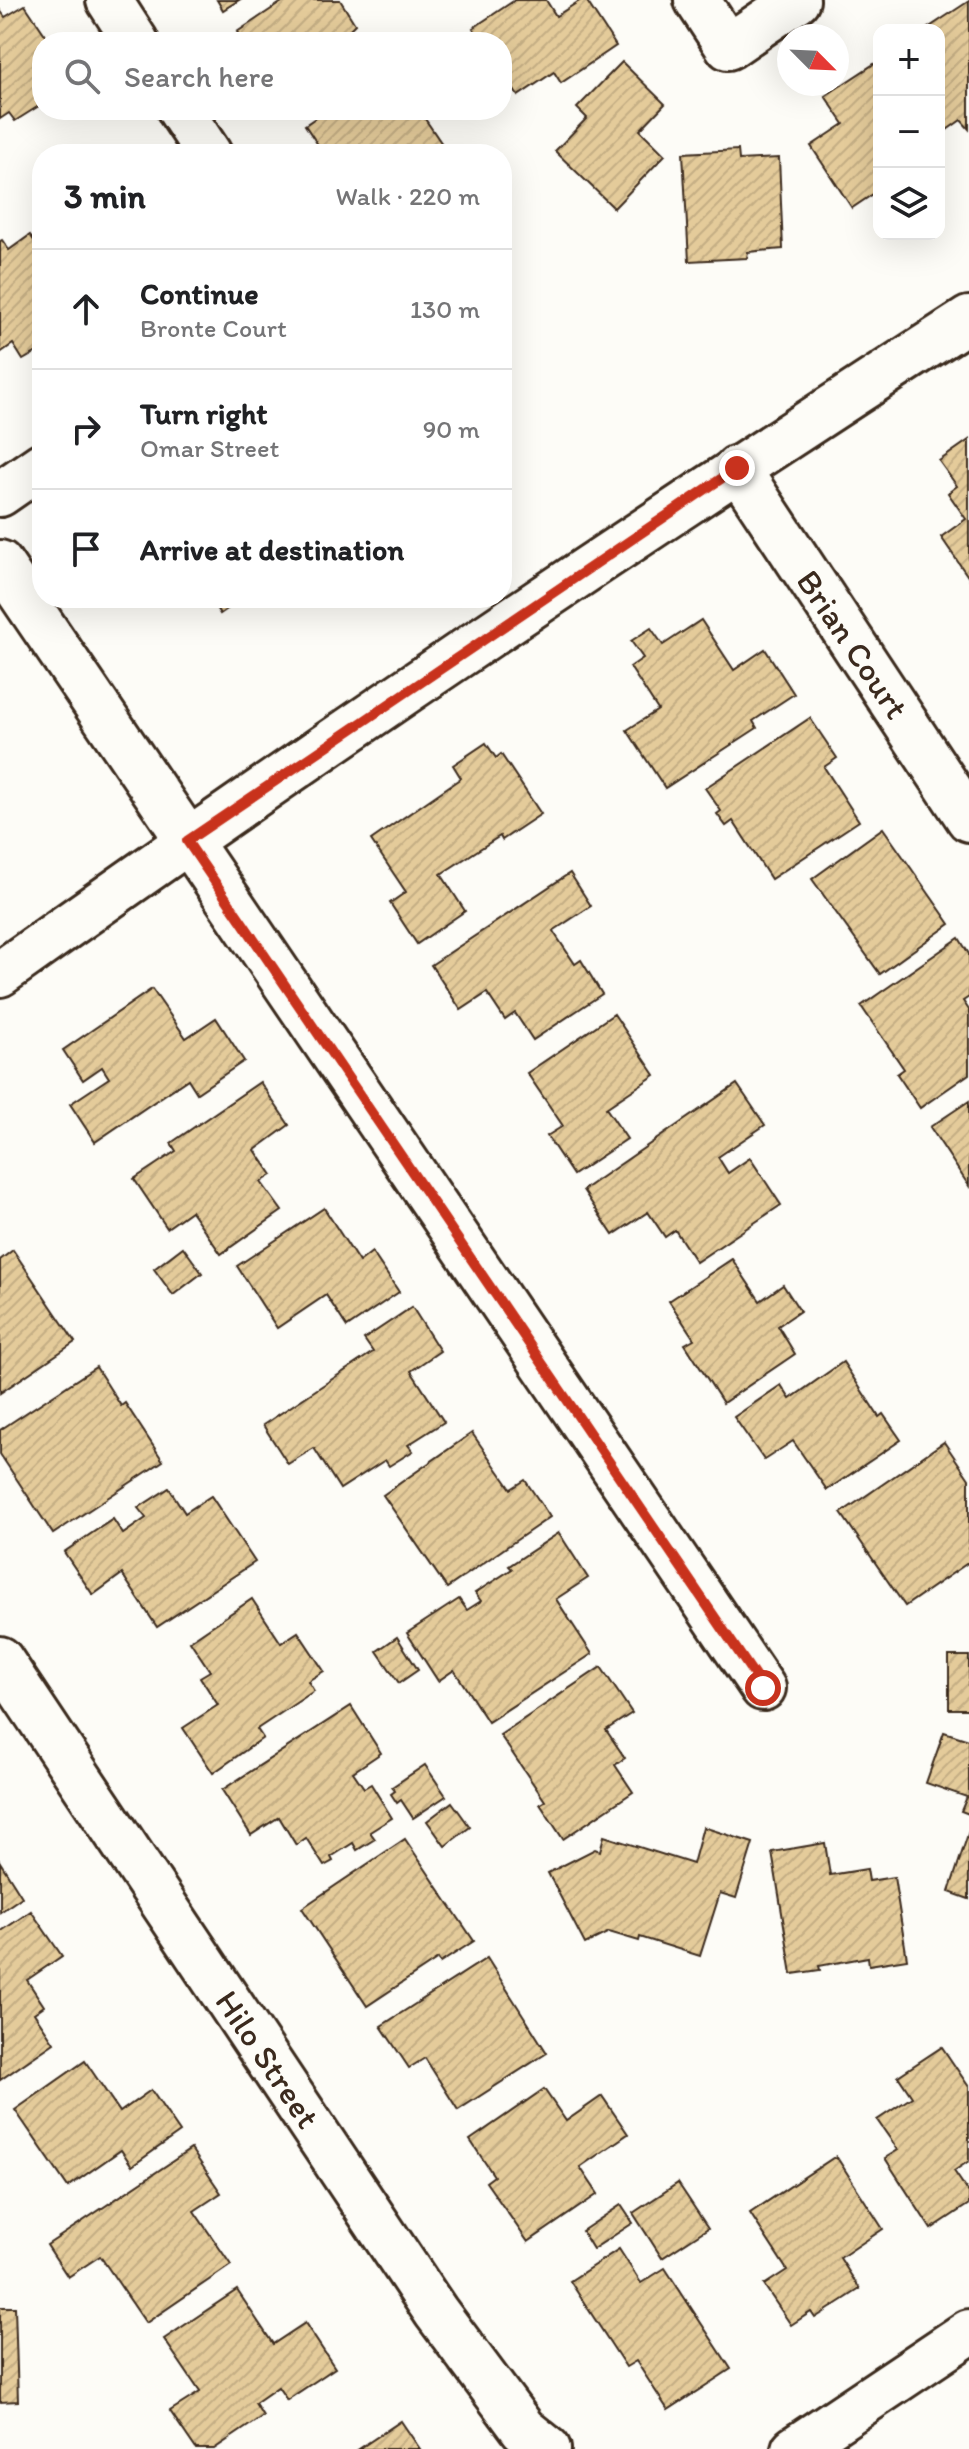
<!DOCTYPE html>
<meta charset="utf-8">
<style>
body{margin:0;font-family:Itim,sans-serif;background:#f2f2f2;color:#202124}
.controls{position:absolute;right:24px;top:24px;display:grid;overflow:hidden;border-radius:16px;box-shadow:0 8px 32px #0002}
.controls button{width:72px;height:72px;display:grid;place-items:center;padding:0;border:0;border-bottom:2px solid #e0e0e0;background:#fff;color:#202124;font:40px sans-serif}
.compass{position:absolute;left:777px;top:24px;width:72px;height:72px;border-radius:50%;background:#fff;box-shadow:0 8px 32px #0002;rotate:114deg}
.stop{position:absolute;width:24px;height:24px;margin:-18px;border:6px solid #c8321e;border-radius:50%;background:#fff}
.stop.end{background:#c8321e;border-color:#fff;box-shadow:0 2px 8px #0008}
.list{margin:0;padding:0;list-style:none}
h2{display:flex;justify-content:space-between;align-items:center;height:104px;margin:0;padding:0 32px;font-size:34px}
h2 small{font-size:26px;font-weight:400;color:#757577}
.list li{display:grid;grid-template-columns:52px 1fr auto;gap:24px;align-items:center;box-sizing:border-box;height:120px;padding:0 32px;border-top:2px solid #e0e0e0}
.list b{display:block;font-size:30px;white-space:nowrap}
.list p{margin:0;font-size:26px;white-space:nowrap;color:#757577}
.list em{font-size:26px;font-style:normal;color:#757577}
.icon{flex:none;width:44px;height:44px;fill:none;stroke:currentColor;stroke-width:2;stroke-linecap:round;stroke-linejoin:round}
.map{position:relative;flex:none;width:969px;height:2449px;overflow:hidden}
.search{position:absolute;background:#fff;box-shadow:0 8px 32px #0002;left:32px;top:32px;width:480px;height:88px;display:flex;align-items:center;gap:20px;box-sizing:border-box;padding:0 28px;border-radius:32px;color:#757577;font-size:30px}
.panel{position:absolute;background:#fff;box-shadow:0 8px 32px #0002;left:32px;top:144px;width:480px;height:464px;border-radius:32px}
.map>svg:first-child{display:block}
.building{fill:url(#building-hatch);stroke:#3b2a1e;stroke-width:2}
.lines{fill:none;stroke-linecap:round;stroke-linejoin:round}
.minor-casing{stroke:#3b2a1e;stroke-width:50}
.minor{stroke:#fdfcf7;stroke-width:44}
.route{stroke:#c8321e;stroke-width:10}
.labels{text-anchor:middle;stroke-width:6;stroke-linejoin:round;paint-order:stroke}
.street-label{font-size:34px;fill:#3b2a1e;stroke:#fdfcf7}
</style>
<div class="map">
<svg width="969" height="2449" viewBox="0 0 969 2449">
<defs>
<pattern id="building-hatch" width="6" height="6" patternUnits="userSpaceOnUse" patternTransform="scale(2)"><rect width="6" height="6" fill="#e4cb9a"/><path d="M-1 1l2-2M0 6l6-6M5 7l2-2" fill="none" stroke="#c4ae84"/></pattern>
</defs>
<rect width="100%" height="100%" fill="#fdfcf7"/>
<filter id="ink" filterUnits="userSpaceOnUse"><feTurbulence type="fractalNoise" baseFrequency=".0125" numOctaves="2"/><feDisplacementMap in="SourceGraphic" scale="16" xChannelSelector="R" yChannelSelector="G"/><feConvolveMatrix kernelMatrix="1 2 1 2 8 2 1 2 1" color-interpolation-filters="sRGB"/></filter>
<g filter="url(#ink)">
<!-- building -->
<g class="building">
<polygon points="217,0 239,0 223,10"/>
<polygon points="285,0 340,0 355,24 350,29 358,42 244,42 237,32"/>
<polygon points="515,0 546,0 556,16 581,0 586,0 616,46 561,83 554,72 518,96 502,72 502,42 483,42 473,28"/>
<polygon points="969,1 969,129 961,120 941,134 939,131 939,30 925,30"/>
<polygon points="25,5 50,42 42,42 42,104 15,121 9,113 0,119 0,10 5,17"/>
<polygon points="622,62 665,104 640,130 665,155 614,208 555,151 587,118 577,108"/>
<polygon points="874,64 879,72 879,190 852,208 811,146 844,124 825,96"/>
<polygon points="327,110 419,110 444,147 433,154 324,154 305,125"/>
<polygon points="738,150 739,160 779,158 783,249 748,252 747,258 689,261 683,153"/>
<polygon points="30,235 42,252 42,337 38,340 42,349 23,360 13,344 0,353 0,241 2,240 9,250"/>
<polygon points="969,440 969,578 941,537 966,519 948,493 957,486 939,461"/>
<polygon points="210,598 243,598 220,614"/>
<polygon points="701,620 734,670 765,649 794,694 753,721 757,728 665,788 627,730 658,710 630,667 643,658 631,641 651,628 663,645"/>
<polygon points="810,718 837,758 824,767 859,821 771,879 733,821 726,826 717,814 721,811 705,788"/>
<polygon points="486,743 496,758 501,754 541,814 502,840 500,836 441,874 465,911 417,944 390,903 406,892 371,840 461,778 453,765"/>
<polygon points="883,828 950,924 880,974 812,879"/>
<polygon points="570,873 591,906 553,931 575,964 581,960 602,994 533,1040 515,1013 505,1020 487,993 461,1010 431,965"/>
<polygon points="959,938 969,954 969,997 963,1001 969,1010 969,1074 920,1108 897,1074 904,1069 861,1006"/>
<polygon points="152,989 186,1038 216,1018 244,1061 197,1093 188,1079 95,1142 70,1104 109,1078 102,1067 83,1080 63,1050"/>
<polygon points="614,1014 655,1075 606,1108 627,1139 573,1175 547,1136 563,1126 527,1073"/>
<polygon points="260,1082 289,1125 255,1150 272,1175 261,1182 282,1211 221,1254 191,1211 167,1228 134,1179 176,1151 171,1143"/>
<polygon points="737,1084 765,1125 718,1157 728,1173 750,1158 781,1205 696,1262 675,1230 665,1237 648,1212 613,1235 583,1190"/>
<polygon points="969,1101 969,1186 930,1127"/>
<polygon points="324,1208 359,1262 372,1252 399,1292 347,1327 326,1295 277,1328 237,1266"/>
<polygon points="183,1247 202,1273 173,1295 154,1269"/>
<polygon points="13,1250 75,1342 0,1393 0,1260"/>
<polygon points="732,1259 760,1301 783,1285 800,1311 778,1326 795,1354 723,1403 685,1344 694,1339 669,1301"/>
<polygon points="412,1307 440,1351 411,1371 444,1422 408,1445 413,1451 389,1466 385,1460 340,1489 314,1448 288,1464 263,1425 373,1352 364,1339"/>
<polygon points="843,1362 879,1417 883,1414 901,1440 827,1490 793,1441 764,1460 734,1417 781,1385 790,1399"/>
<polygon points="96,1367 121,1406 125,1403 163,1461 53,1534 0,1454 0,1430"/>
<polygon points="472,1433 511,1489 525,1480 550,1517 447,1588 383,1495"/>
<polygon points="944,1442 969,1479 969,1562 905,1606 841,1513"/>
<polygon points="169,1488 185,1513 211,1496 255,1562 157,1627 122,1574 93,1595 64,1552 113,1519 123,1534 146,1518 138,1508"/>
<polygon points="559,1533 588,1578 556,1599 592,1654 488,1722 454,1670 438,1681 407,1633 459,1599 467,1610 481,1601 475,1593 512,1569 509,1566"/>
<polygon points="252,1599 281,1643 298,1632 324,1671 308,1681 314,1691 257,1729 263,1738 213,1773 183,1728 218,1705 200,1677 210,1671 190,1641"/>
<polygon points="397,1637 418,1670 399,1683 377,1651"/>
<rect x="949" y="1656" width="20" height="53"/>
<polygon points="601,1667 632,1713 606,1730 625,1758 615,1765 633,1792 563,1839 540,1804 545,1801 500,1735"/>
<polygon points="351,1706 381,1753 353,1772 364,1788 371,1784 392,1818 370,1832 375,1839 357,1850 353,1843 331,1857 333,1861 324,1866 306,1838 296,1845 279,1817 251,1835 222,1790"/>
<polygon points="944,1732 969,1740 969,1814 961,1811 967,1797 926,1783"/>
<polygon points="425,1765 446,1796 413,1818 401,1800 397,1803 391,1794 395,1791 392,1787"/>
<polygon points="452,1802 470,1827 445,1846 427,1821"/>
<polygon points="703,1827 753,1843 736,1898 720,1893 700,1956 640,1937 639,1941 609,1932 585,1944 548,1873 595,1849 600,1851 604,1836 693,1864"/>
<polygon points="969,1831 969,1899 949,1892"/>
<polygon points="405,1839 474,1941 440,1963 438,1959 367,2006 302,1908"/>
<polygon points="825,1843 830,1875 867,1869 869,1881 894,1877 907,1959 869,1965 868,1957 819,1966 820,1970 792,1974 772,1852"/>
<polygon points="0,1862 22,1897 0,1912"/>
<polygon points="31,1911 62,1956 27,1980 44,2006 34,2013 54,2043 0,2080 0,1932"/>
<polygon points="487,1958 547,2053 458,2110 425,2058 409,2068 381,2026"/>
<polygon points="942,2047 969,2087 969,2161 954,2171 969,2193 969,2204 931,2229 885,2158 898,2150 877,2120 912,2097 898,2076"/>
<polygon points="85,2061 120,2112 151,2090 180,2132 132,2166 121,2150 68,2187 15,2110"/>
<polygon points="544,2089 566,2121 602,2096 628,2134 580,2167 598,2194 528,2242 486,2182 494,2176 470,2140"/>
<polygon points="191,2149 221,2193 194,2211 231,2265 146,2323 100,2256 68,2277 47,2245"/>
<polygon points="836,2156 883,2229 840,2258 860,2289 815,2318 811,2312 791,2325 764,2285 787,2270 750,2213"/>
<polygon points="678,2183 708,2228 662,2258 633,2213"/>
<polygon points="621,2205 633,2223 593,2249 582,2231"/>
<polygon points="619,2249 641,2283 665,2268 731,2369 668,2410 636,2361 626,2367 570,2281"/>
<polygon points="237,2290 273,2344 305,2323 335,2368 287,2400 278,2387 255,2403 263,2416 214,2449 196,2449 170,2411 200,2392 164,2339"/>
<polygon points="0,2307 15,2307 18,2401 0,2402"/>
<polygon points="401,2421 420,2449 359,2449"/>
</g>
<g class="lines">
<defs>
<g id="minor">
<polyline points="109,0 136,42"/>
<polyline points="697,0 728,47 797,0"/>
<polyline points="180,110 209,154"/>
<polyline points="737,468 969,819"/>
<polyline points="0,494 42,465"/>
<polyline points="0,563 763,1688"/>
<path d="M 0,974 C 317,748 641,530 969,319"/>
<polyline points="0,1659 436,2312 523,2429 548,2449"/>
<polyline points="794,2449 969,2332"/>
</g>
</defs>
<!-- minor casing -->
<use href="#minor" class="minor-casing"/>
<!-- minor -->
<use href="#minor" class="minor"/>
</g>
</g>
<g class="lines" filter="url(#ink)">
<!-- route -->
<polyline class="route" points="737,468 187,841 763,1688"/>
</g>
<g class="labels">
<!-- street labels -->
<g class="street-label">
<text transform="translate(853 644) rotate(56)" y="12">Brian Court</text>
<text transform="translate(268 2059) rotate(56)" y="12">Hilo Street</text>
</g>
</g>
</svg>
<div class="controls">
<button>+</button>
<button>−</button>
<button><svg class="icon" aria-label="layers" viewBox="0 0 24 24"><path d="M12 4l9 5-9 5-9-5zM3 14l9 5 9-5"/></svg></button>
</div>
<svg class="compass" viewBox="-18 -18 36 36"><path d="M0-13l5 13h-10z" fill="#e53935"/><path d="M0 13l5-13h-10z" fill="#757577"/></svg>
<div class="stop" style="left:763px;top:1688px"></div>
<div class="stop end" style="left:737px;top:468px"></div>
<div class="search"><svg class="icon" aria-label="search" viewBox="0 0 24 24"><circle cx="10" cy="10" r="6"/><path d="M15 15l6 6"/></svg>Search here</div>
<section class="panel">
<h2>3 min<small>Walk · 220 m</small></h2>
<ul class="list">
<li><svg class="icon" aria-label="ahead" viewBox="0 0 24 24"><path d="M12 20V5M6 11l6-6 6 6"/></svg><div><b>Continue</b><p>Bronte Court</p></div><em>130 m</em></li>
<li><svg class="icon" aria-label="right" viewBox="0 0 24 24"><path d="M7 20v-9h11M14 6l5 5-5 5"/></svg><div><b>Turn right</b><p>Omar Street</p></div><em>90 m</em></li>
<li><svg class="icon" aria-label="arrive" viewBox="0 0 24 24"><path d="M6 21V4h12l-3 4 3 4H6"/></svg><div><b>Arrive at destination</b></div></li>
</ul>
</section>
</div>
